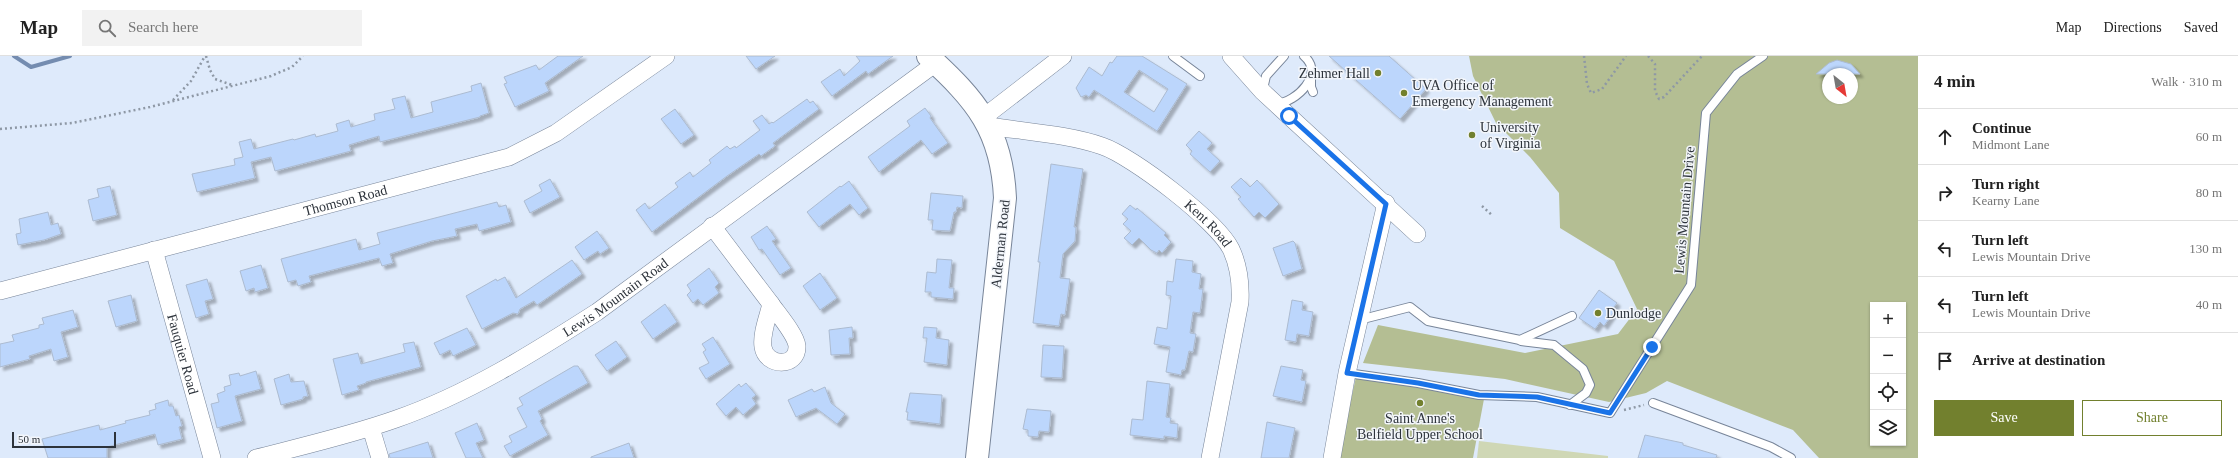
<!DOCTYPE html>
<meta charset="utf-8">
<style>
body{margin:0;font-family:Georgia,serif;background:#f2f2f2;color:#222}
.controls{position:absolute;right:12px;bottom:12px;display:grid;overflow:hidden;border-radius:0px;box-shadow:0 1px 3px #0004}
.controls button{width:36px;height:36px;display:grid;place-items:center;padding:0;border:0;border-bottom:1px solid #e0e0e0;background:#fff;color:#222;font:20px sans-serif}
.compass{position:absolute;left:1822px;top:12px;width:36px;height:36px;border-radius:50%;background:#fff;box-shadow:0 1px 3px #0004;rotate:149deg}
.scale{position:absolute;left:12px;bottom:10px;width:104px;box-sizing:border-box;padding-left:4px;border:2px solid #2d333b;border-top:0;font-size:11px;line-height:14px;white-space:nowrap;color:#2d333b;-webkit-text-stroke:3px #f3f6fb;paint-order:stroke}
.stop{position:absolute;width:12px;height:12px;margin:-9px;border:3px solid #1a73e8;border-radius:50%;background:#fff}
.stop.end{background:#1a73e8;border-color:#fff;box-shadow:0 1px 4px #0008}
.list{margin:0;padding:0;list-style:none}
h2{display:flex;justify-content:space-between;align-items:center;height:52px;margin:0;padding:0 16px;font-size:17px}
h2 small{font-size:13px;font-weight:400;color:#767676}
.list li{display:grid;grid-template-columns:26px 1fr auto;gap:12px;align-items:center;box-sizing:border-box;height:56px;padding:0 16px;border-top:1px solid #e0e0e0}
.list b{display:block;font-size:15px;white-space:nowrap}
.list p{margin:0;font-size:13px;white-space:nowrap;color:#767676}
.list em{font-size:13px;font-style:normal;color:#767676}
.actions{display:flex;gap:8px;padding:12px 16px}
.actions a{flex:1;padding:9px 0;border:1px solid #72802e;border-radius:0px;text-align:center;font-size:14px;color:#72802e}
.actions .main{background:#72802e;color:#fff}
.icon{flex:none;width:22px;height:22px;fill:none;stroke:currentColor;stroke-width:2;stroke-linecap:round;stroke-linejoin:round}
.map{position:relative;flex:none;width:1918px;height:402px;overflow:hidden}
header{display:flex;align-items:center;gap:24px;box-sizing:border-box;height:56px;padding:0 20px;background:#fff;border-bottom:1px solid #e0e0e0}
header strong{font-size:19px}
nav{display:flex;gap:22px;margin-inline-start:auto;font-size:14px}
.search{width:280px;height:36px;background:#f2f2f2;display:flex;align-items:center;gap:10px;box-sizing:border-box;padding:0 14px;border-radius:0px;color:#767676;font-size:15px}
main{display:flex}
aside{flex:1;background:#fff}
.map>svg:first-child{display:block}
.green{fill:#cfd7b5}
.forest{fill:#b4be93;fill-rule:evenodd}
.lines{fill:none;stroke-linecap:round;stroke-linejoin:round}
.stream{stroke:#748cb0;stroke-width:4}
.building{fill:#bcd6fc;stroke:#acbbd0;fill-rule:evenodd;filter:url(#shadow)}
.lane-casing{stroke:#788599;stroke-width:10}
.street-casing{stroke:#788599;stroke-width:18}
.secondary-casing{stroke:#788599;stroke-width:24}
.path{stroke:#8e98a5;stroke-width:2.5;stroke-dasharray:2 3;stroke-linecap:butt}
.lane{stroke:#fff;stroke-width:8}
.street{stroke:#fff;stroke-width:17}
.secondary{stroke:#fff;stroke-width:22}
.route{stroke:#1a73e8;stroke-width:5}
.poi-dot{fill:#72802e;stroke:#f3f6fb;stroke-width:1.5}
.labels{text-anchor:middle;stroke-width:3;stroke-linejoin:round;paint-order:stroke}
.poi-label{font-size:14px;fill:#2d333b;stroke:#f3f6fb;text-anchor:start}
.street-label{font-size:14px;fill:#2d333b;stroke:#f3f6fb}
</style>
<header>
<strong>Map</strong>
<div class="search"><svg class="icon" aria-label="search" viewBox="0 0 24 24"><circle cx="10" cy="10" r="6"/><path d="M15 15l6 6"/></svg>Search here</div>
<nav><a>Map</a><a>Directions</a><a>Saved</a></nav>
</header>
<main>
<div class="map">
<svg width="1918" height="402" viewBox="0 0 1918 402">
<defs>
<filter id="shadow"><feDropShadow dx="3.5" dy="3.5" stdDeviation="1" flood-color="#0004"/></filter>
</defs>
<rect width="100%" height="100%" fill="#deeafb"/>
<!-- green -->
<polygon class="green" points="1479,385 1608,400 1608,402 1477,402"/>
<!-- forest -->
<g class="forest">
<path d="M 1469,0 L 1918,0 L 1918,402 L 1819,402 L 1793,374 L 1667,325 L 1646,337 L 1609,346 L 1505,323 L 1363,307 L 1378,269 L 1525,297 L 1618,278 L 1637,253 L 1614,205 L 1560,172 L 1559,137 L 1530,101 L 1496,67 L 1473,20 ZM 1828,18 L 1852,18 L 1852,42 L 1828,42 ZM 1873,249 L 1903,249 L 1903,387 L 1873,387 Z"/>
<polygon points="1356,321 1484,343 1473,402 1338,402"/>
</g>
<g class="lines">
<!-- stream -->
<polyline class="stream" points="14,0 31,11 70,0"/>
</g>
<!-- building -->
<g class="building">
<polygon points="558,0 583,0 545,27 549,35 515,51 504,28 507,27 504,21 536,9 539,14"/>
<polygon points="746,0 775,0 756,13"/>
<polygon points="856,0 893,0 868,18 866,15 832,40 821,26 840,13 844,20 860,5"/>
<path d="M 1117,0 L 1142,0 L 1187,28 L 1157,75 L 1094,34 L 1089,41 L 1086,39 L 1081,41 L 1076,32 L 1089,11 L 1102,20 L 1110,6 L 1112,7 ZM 1139,14 L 1168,33 L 1154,56 L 1124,36 Z"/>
<polygon points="1329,0 1389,0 1426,33 1400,63"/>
<polygon points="1837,4 1851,8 1860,18 1816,18 1829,7"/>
<polygon points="481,27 489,57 480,60 480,61 380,86 379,80 349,89 351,95 275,115 271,101 251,106 255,122 197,136 192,118 235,109 234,103 243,101 239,86 251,83 254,93 293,83 294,84 315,78 316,81 338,75 336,68 349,64 351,71 375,64 374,58 395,53 392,43 405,40 411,62 433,56 431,46 472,35 471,30"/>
<polygon points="807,43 810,47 813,45 819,53 773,87 775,90 761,100 759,98 727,120 652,176 636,154 645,147 649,153 678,131 675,127 690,116 693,121 711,107 709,104 727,90 730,93 735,90 736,92 760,74 753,65 762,59 769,68 772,66 773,67"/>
<polygon points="925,52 931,60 930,62 948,87 932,98 921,84 879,116 868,101 910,70 907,65"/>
<polygon points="675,53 694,79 681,88 661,63"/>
<polygon points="1199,75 1212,87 1207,93 1220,105 1210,116 1190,98 1192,95 1186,89"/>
<polygon points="1051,108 1083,113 1074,171 1076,171 1075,185 1063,198 1060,222 1070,223 1065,259 1061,258 1059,270 1033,267 1040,206 1038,206 1040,191"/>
<polygon points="1241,122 1250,131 1257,124 1279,148 1265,162 1259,156 1254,161 1238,143 1241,141 1231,131"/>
<polygon points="550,123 560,141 530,157 524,145 542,135 539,129"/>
<polygon points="849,125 868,152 859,159 850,148 819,171 807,156 840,130 841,131"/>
<polygon points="110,130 117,159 93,165 88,144 99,141 97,133"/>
<polygon points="931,137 963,140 962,152 957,151 956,156 954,156 950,175 932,174 933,164 928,164"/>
<polygon points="497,146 499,151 506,149 511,166 479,175 477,168 455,173 457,180 432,185 390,198 393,207 382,210 379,202 309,220 311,226 298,230 296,224 288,226 281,203 356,183 359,194 380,188 377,177"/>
<polygon points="1130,149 1136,154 1137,152 1166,177 1164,179 1171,186 1162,197 1159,194 1157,197 1151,194 1139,182 1132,189 1124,182 1131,175 1123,168 1128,163 1122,158"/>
<polygon points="48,156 51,169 58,167 61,178 44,184 18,189 16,178 21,177 19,163"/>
<polygon points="767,170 776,183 772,185 791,212 780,219 762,193 759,194 751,181"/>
<polygon points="597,175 609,192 600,198 598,195 584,204 575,191"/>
<polygon points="1293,185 1295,187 1302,213 1283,220 1273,192"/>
<polygon points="937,203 952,204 949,232 954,232 953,243 931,241 931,236 925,236 927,216 936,217"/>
<polygon points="1176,203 1193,205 1192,216 1201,218 1199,233 1203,233 1200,257 1193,256 1190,277 1196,278 1193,296 1189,295 1185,314 1182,314 1181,319 1166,316 1170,291 1154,288 1157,271 1167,273 1171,240 1166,239 1167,225 1173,226"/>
<polygon points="572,204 582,218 537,249 534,245 520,253 518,258 513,257 482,273 466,240 496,223 497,225 505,221 516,242"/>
<polygon points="261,209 268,232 255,236 254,232 246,235 240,215"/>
<polygon points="709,212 719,227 715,231 719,237 703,249 698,243 693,247 687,239 691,235 687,229"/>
<polygon points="820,217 837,242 820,254 803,230"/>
<polygon points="207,223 213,243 205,245 209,258 196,262 186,229"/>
<polygon points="1599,234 1617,247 1614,251 1616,253 1604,270 1600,266 1595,273 1579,262"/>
<polygon points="131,239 137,265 116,271 108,245"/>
<polygon points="1292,244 1303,246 1302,254 1313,256 1309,280 1297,278 1296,286 1285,284"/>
<polygon points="665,248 677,266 653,283 641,266"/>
<polygon points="73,254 78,271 61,276 68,301 54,305 51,293 29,300 30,303 0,311 0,288 14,285 12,279 39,272 39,269 44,268 42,262"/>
<polygon points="852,271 853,282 849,282 850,298 831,299 829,274"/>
<polygon points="924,271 937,272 936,282 949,284 947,309 924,306 927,282 923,282"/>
<polygon points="467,272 476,289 453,300 450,294 440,299 434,287"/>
<polygon points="713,281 730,308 706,323 699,312 709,307 703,296 706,294 702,288"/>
<polygon points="616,285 627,301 607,315 595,299"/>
<polygon points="414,286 421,311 366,326 366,327 357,330 359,334 342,339 333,303 358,297 361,308 405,296 403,288"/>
<polygon points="1043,289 1064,290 1062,322 1041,321"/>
<polygon points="574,310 578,310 588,327 538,355 542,363 540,365 548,379 510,400 504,390 512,386 509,380 527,371 517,352 523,349 519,342"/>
<polygon points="1281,310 1303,314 1301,324 1306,325 1302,346 1273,340"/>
<polygon points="256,315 261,333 235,340 242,365 217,372 211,348 219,346 217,338 225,335 224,331 231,329 229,319 239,317 240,320"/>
<polygon points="289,318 291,326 304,325 308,340 303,341 303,343 281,349 274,323"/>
<polygon points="1147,325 1170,328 1166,361 1171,362 1170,367 1178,368 1177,382 1164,380 1164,383 1130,379 1132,363 1143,364"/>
<polygon points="746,327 756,339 752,342 756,348 743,359 736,351 726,360 716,348 739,328 741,331"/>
<polygon points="825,331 831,347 845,358 837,368 816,352 796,361 788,344 812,333 814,336"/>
<polygon points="910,337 942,339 940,368 907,364 908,356 906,356"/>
<polygon points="168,344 169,350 173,350 176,360 179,359 182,370 179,371 182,383 158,389 155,378 107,391 107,402 48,402 42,383 99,369 100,374 126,367 125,365 150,359 149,355 156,353 155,348"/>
<polygon points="1027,353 1051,355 1049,376 1039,375 1038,381 1028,380 1028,374 1023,373"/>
<polygon points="1267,366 1295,372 1289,402 1261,402"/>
<polygon points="477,367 484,384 476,387 483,402 466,402 455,377"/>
<polygon points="1645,379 1683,387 1683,389 1717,399 1716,402 1638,402"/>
<polygon points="428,386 433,402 390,402 389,398"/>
<polygon points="629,387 634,402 591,402 591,401"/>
</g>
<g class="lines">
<defs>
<g id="lane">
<polyline points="1173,0 1200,20"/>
<polyline points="1311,21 1311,31 1313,36"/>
<polyline points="1263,33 1266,20 1284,0"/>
<path d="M 1276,48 C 1297,46 1325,18 1304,0"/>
<polyline points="1359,264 1410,251 1428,265 1520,284 1572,260"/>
<polyline points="1521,285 1554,289 1583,313 1590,329 1586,337 1570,349"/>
<polyline points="1347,317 1418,327 1479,339 1537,341 1610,357 1691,229 1706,57 1737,18 1763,0"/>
<polyline points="1653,347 1771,391 1791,402"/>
</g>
<g id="street">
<polyline points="1231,0 1263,36 1417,178"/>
<polyline points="984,61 1063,0"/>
<path id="s1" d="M 989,70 C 1026,76 1067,78 1102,90 C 1132,100 1217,165 1231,193 C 1239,210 1241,227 1240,246 L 1210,402"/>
<polyline points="712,170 771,248"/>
<path id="s2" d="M 154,194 L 212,402"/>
<path id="s3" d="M 0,235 L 509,101 L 556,77 L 666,0"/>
<path d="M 771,248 C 778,258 796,279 797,290 C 798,312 766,311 763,291 C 761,278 768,261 771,248 Z"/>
<polyline points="371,372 380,402"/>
<path id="s4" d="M 256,402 C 303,390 351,379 396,363 C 468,338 533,297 597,256 L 936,7"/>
<polyline points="1332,402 1347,317 1386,147"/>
</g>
<path id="secondary" d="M 928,0 C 976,44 1002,74 1005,142 L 977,402"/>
</defs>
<!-- lane casing -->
<use href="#lane" class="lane-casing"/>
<!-- street casing -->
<use href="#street" class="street-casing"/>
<!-- secondary casing -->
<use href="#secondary" class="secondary-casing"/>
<!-- path -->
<g class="path">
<polyline points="206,0 210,14 215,23 232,29"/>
<polyline points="1584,0 1587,28 1591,37 1602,33 1626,0"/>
<polyline points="1648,0 1655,8 1655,35 1659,43 1664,41 1702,0"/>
<polyline points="173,44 191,25 205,0"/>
<polyline points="0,73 72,67 150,51 271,20 292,11 303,0"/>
<polyline points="1482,150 1493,160"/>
<polyline points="1624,354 1644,349"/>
</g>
<!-- lane -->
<use href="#lane" class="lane"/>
<!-- street -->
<use href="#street" class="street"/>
<!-- secondary -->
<use href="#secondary" class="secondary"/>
</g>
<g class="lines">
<!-- route -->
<polyline class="route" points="1289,60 1386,148 1347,317 1418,327 1479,339 1537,341 1610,357 1652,291"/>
</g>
<!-- markers -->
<g class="poi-dot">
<circle cx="1378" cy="17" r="4"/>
<circle cx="1404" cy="37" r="4"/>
<circle cx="1472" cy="79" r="4"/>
<circle cx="1598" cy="257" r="4"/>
<circle cx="1420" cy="347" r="4"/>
</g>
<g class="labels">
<!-- poi labels -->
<g class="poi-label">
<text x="1370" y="22" text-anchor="end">Zehmer Hall</text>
<text x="1412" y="34">UVA Office of<tspan x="1412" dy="16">Emergency Management</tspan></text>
<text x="1480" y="76">University<tspan x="1480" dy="16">of Virginia</tspan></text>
<text x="1606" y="262">Dunlodge</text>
<text x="1420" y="367" text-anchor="middle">Saint Anne's<tspan x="1420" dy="16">Belfield Upper School</tspan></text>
</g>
<!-- street labels -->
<g class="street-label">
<text dy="5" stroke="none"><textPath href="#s3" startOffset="357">Thomson Road</textPath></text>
<text transform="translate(1684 154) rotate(-85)" y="5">Lewis Mountain Drive</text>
<text dy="5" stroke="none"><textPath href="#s1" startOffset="247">Kent Road</textPath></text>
<text transform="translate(1000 188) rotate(-84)" y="5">Alderman Road</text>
<text dy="5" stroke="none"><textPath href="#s4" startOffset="397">Lewis Mountain Road</textPath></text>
<text dy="5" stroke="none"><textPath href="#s2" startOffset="108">Fauquier Road</textPath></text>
</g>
</g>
</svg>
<div class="controls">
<button>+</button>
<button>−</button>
<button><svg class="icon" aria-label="locate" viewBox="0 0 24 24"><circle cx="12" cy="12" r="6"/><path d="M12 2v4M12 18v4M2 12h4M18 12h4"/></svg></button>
<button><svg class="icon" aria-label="layers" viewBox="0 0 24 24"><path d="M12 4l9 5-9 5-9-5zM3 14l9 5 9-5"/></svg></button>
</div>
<svg class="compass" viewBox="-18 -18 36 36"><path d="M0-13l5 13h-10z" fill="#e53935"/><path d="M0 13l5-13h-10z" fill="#767676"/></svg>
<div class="scale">50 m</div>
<div class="stop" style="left:1289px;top:60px"></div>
<div class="stop end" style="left:1652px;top:291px"></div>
</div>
<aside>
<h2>4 min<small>Walk · 310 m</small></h2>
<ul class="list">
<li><svg class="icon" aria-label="ahead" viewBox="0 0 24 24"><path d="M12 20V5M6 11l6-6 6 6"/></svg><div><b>Continue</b><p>Midmont Lane</p></div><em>60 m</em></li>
<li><svg class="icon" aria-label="right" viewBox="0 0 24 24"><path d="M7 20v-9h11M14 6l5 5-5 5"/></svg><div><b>Turn right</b><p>Kearny Lane</p></div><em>80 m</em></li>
<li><svg class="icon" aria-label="left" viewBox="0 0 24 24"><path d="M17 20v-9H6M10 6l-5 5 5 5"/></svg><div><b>Turn left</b><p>Lewis Mountain Drive</p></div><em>130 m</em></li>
<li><svg class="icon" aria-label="left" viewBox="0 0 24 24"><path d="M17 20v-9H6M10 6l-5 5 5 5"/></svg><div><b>Turn left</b><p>Lewis Mountain Drive</p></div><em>40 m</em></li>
<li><svg class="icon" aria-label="arrive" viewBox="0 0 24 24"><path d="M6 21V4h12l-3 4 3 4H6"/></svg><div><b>Arrive at destination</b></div></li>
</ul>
<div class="actions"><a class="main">Save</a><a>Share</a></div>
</aside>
</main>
